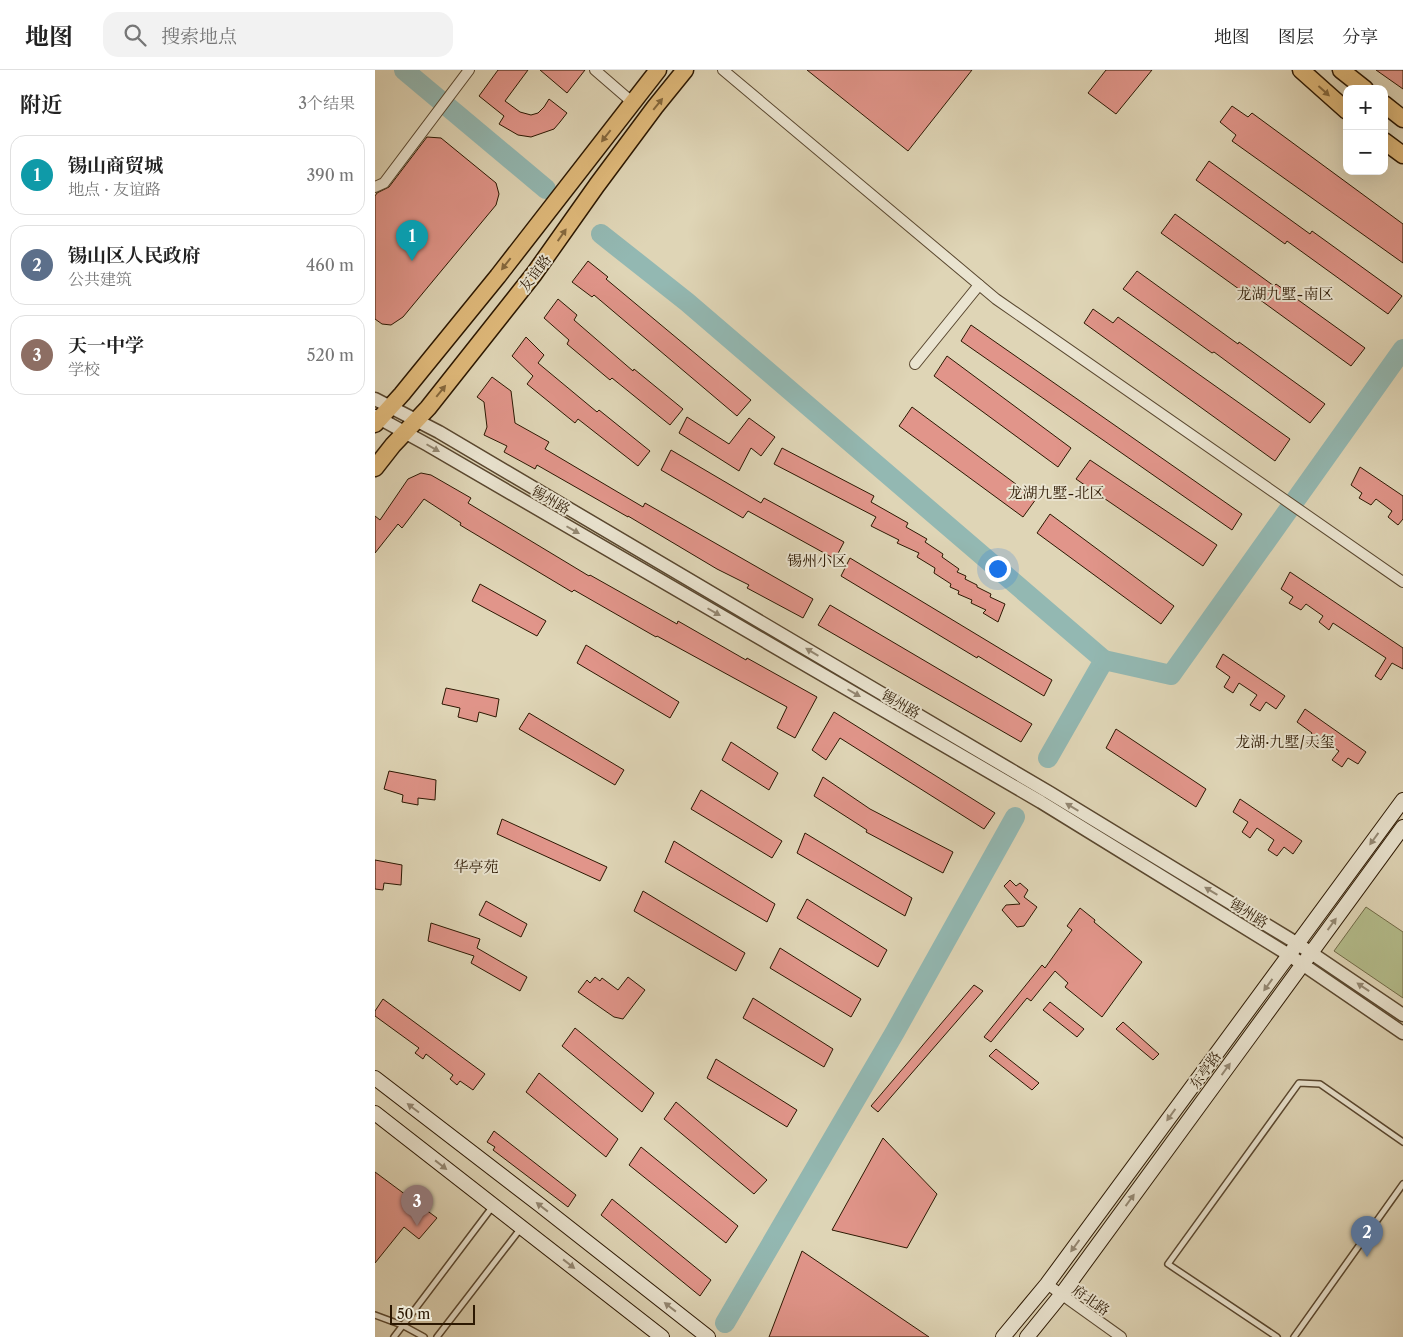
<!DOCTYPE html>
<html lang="zh">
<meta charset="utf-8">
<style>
body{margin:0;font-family:"Libre Caslon Text","Noto Serif SC",serif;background:#f2f2f2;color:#222}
.controls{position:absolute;right:15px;top:15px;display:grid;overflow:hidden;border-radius:10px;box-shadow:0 5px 20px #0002}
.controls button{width:45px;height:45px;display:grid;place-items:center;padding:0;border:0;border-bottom:1px solid #e0e0e0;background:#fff;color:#222;font:25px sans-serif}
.scale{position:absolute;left:15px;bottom:12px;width:85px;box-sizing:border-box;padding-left:5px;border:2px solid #2c1802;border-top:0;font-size:14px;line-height:18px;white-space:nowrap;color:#2c1802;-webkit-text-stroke:4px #eae4d0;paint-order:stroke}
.you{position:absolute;left:622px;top:498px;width:18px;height:18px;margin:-12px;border:4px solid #fff;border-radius:50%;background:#1a73e8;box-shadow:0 0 0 8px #1a73e833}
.badge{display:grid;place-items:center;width:32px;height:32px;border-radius:50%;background:#2563eb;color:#fff;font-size:16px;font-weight:700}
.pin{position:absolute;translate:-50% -41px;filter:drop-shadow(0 1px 2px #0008)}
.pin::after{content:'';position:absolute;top:26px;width:18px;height:15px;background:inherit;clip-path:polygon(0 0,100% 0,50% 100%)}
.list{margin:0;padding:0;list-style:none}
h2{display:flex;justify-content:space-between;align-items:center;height:65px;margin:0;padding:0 20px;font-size:21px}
h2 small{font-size:16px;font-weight:400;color:#767676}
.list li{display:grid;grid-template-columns:32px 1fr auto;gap:15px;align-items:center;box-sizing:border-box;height:80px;margin:0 10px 10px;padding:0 10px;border:1px solid #e0e0e0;border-radius:15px}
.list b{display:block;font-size:19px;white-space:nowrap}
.list p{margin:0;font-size:16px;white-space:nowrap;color:#767676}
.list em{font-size:16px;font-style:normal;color:#767676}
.icon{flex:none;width:28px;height:28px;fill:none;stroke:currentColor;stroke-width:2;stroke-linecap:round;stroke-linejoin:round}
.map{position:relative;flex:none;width:1028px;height:1267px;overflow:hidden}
header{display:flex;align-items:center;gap:30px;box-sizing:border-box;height:70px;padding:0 25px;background:#fff;border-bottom:1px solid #e0e0e0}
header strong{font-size:24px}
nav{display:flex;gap:28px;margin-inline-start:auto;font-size:18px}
.search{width:350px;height:45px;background:#f2f2f2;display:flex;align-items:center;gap:12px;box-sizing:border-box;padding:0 18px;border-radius:15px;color:#767676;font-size:19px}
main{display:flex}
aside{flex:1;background:#fff}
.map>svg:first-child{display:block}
.green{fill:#b4bd8c;stroke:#706a47}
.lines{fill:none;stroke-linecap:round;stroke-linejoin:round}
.river{stroke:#93b8b2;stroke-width:20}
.building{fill:#e1958a;stroke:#2c1802}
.service-casing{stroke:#59472f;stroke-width:8}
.minor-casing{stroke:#59472f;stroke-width:12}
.tertiary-casing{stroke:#59472f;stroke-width:15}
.secondary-casing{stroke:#2c1802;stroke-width:16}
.primary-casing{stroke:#2c1802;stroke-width:19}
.service{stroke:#eae4d0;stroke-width:5}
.minor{stroke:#eae4d0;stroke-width:10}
.tertiary{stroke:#eae4d0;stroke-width:12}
.secondary{stroke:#eae4d0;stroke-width:14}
.primary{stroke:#e0ba7b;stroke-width:16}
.oneway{fill:#86693e}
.oneway2{fill:#948873}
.labels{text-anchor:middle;stroke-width:4;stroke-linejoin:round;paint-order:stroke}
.street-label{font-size:14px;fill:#2c1802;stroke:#eae4d0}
.neighbourhood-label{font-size:15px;fill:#2c1802;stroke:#eae4d0}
</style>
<header>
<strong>地图</strong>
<div class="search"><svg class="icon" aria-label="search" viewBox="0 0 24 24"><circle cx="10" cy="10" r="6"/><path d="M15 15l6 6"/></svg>搜索地点</div>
<nav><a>地图</a><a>图层</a><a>分享</a></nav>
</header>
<main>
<aside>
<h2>附近<small>3个结果</small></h2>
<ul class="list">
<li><span class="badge" style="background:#0f9aa8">1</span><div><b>锡山商贸城</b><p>地点 · 友谊路</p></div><em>390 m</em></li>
<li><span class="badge" style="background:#5c6f8a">2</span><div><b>锡山区人民政府</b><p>公共建筑</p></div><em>460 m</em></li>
<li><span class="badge" style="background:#8d6e63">3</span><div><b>天一中学</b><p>学校</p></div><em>520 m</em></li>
</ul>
</aside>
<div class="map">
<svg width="1028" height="1267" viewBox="0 0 1028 1267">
<rect width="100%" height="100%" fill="#dfd5b6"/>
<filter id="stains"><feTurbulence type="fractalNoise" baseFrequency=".004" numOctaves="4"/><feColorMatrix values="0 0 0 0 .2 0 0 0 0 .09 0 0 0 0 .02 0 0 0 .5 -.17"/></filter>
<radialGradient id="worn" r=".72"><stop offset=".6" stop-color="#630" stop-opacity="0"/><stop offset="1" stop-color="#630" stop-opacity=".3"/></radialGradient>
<!-- green -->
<polygon class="green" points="991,837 1028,862 1028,928 959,881"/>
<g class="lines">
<!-- river -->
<g class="river">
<polyline points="29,0 171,119"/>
<polyline points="226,164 312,232 729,590 673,688"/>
<polyline points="729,590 796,605 1028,279"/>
<polyline points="350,1253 520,962 640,747"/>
</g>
</g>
<!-- building -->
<g class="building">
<polygon points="123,0 153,0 130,31 145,42 156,45 163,43 169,37 174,29 192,43 185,52 179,59 156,67 143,65 124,54 129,46 104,26"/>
<polygon points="165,0 210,0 192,23"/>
<polygon points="432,0 597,0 533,81"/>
<polygon points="731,0 777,0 741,44 713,23"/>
<polygon points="1001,0 1028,0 1028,19"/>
<polygon points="857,36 873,47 877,43 1028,154 1028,193 857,71 861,65 845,52"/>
<polygon points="52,67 66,68 121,113 124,124 121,135 28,247 16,255 7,254 0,249 0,126 2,123 14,117"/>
<polygon points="834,91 935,164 937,161 1027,226 1013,244 912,171 910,174 821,110"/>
<polygon points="800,144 899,216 901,214 990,278 976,296 877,224 875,227 786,163"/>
<polygon points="213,191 233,207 231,209 376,330 362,346 219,225 217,227 197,212"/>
<polygon points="762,201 863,274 864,272 950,334 935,353 839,282 837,283 748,219"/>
<polygon points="183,229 202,245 199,250 258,301 259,299 308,339 295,355 237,308 235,310 192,274 194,270 169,248"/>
<polygon points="718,239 738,253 743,247 915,369 900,391 709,253"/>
<polygon points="596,255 867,444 857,460 586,271"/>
<polygon points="151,267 169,285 163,293 222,342 224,340 275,381 263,396 203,349 200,353 152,314 158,306 137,286"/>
<polygon points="572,286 696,378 683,397 559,306"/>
<polygon points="117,307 136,321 140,353 174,372 170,379 268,437 270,433 438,529 428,548 372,518 374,515 342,499 253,446 253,447 162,395 160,399 129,382 132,376 109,365 112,357 109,332 102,327"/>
<polygon points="537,337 661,429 648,447 524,356"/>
<polygon points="312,347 354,374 374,348 400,367 386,386 376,378 364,401 304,363"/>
<polygon points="407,378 499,426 496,432 533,453 531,457 552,469 550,472 568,484 567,487 584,499 582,502 591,506 590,509 602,515 602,517 616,524 615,527 630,534 623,552 608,543 611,540 596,533 597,530 583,524 584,521 575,517 576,514 559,503 560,498 542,487 544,483 522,473 524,470 496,456 501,447 399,394"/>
<polygon points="296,380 386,433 389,428 469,472 460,489 373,441 368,448 286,400"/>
<polygon points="715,390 842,475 828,496 701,409"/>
<polygon points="985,397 1028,426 1028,449 1023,455 1013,447 1017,441 1001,429 996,435 984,428 987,423 976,415"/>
<polygon points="46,403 56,405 96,428 93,433 214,506 215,505 302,554 303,551 371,590 372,588 442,627 420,668 402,658 412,637 282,566 281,567 199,520 197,522 85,455 86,453 49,429 27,458 23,454 0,483 0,446 5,450 33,409"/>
<polygon points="675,444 799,536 786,554 662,463"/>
<polygon points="475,488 677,610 669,626 603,586 602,588 466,506"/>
<polygon points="915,502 1028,578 1028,599 1017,593 1006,610 1000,606 1011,588 958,553 954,560 944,552 948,546 931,534 926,540 914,533 918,527 906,519"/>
<polygon points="105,514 171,551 162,566 97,531"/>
<polygon points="455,535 657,654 646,672 443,555"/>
<polygon points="211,575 304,632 295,648 202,593"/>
<polygon points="848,584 910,626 901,639 891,632 885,641 875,635 882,625 864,613 858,623 849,617 855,607 841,597"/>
<polygon points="71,618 124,629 121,647 104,642 102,652 83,647 85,638 67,634"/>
<polygon points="930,639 991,682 983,694 973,688 967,697 957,690 964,681 946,668 940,678 931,672 937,663 922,652"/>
<polygon points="459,642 620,743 609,759 465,668 451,690 437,680"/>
<polygon points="154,643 249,700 240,715 144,659"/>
<polygon points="741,659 831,719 821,737 731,678"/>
<polygon points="356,672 403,703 394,720 347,690"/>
<polygon points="14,701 61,710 60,730 43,728 43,735 27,732 28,725 9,719"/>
<polygon points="448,707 495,739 578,782 568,803 491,762 492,760 439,726"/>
<polygon points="326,720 407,771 397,788 316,739"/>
<polygon points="865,729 927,771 918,784 909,777 902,786 893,780 899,770 882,758 875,768 867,762 873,752 858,742"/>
<polygon points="127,749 232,797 225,811 122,764"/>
<polygon points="430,763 537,828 530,846 422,783"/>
<polygon points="299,771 400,834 392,852 290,792"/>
<polygon points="0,790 27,795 26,815 9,813 8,820 0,819"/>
<polygon points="635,810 641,816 645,813 653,820 649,827 662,837 649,856 642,857 627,840 631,835 645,834 629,816"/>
<polygon points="268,821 370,883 361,901 259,841"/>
<polygon points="432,829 512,880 503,897 422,848"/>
<polygon points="111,831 152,854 146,867 104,845"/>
<polygon points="705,838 720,850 719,852 767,892 727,947 690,917 693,913 680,901 656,931 652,928 616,972 609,967 667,895 670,898 697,860 692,856"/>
<polygon points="56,853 105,869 102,878 152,907 145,921 96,893 99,886 53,871"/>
<polygon points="405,878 486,929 476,947 395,898"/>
<polygon points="220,907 225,911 227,908 243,920 253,907 270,920 248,949 239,947 203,922 212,910 215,913"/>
<polygon points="599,915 608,921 503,1042 496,1036"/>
<polygon points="378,928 458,979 449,997 368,948"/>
<polygon points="8,929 110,1004 98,1020 85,1011 82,1015 75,1009 78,1005 51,984 48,989 40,983 44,978 0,946 0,941"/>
<polygon points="675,932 709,959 702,967 668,940"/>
<polygon points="748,952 784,984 778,990 741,959"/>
<polygon points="200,958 279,1023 267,1042 187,976"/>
<polygon points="621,979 664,1013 657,1020 614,986"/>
<polygon points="341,989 422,1040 412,1057 332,1008"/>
<polygon points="164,1003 243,1069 231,1087 151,1022"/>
<polygon points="301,1032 392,1110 379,1124 289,1049"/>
<polygon points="119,1061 201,1125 193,1137 118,1080 120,1077 112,1072"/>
<polygon points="508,1068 562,1124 532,1178 457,1160"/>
<polygon points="266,1077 363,1156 351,1173 254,1095"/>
<polygon points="0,1102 62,1148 44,1169 29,1157 0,1193"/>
<polygon points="237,1129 336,1210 325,1226 226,1145"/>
<polygon points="427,1181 554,1267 394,1267"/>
</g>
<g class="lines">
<defs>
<g id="service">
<polyline points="0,1245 27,1255 49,1267"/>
<polyline points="19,1267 118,1136"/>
<polyline points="62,1267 146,1158"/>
<polyline points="902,1267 793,1194 924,1013 945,1014 1028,1072"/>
<polyline points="919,1267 1028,1114"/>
</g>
<g id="minor">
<polyline points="220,0 257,32"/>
<polyline points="348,0 621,229 1028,512"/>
<polyline points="0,117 9,113 94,0"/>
<polyline points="540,294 604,215"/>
<polyline points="672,1214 746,1267"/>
</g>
<g id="tertiary">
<polyline points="0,329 64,362 675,723 923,874 1028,945"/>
<polyline points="0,346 53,375 666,732 914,885 1028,963"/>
</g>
<g id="secondary">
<polyline points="0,1008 165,1135 333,1267"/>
<polyline points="0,1043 287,1267"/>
<polyline points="628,1267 672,1214 1028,730"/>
<polyline points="652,1267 686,1225 1028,757"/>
</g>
<g id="primary">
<polyline points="926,0 972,41"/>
<polyline points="966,0 990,19"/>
<polyline points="1009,34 1028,49"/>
<polyline points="1009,71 1028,85"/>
<polyline points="0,354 27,324 123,206 283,0"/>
<polyline points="0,398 18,375 53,338 159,204 222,115 280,37 310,0"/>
</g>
</defs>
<!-- service casing -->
<use href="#service" class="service-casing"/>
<!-- minor casing -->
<use href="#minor" class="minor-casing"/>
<!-- tertiary casing -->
<use href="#tertiary" class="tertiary-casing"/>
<!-- secondary casing -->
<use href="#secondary" class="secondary-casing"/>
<!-- primary casing -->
<use href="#primary" class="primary-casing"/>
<!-- service -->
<use href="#service" class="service"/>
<!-- minor -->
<use href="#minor" class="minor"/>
<!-- tertiary -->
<use href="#tertiary" class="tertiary"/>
<!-- secondary -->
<use href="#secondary" class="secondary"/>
<!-- primary -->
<use href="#primary" class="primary"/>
</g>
<!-- one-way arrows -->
<defs><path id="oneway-solid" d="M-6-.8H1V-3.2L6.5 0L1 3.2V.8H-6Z" transform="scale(1.25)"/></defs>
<g class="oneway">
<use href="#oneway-solid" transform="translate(949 21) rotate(42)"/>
<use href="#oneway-solid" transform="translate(283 34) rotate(-51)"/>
<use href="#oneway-solid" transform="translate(231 66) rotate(128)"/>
<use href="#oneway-solid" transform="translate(187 165) rotate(-55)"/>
<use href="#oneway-solid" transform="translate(131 194) rotate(128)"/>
<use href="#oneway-solid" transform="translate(66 321) rotate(-51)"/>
</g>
<g class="oneway2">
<use href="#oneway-solid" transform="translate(58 378) rotate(30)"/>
<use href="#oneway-solid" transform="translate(198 460) rotate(30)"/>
<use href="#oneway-solid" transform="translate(339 542) rotate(30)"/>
<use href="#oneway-solid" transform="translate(437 582) rotate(-149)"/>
<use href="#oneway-solid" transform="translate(479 623) rotate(30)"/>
<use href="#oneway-solid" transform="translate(697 737) rotate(-149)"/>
<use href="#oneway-solid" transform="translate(999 769) rotate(126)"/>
<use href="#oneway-solid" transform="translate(836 821) rotate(-149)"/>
<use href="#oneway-solid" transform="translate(957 854) rotate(-54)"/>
<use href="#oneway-solid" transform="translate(893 915) rotate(126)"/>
<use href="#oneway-solid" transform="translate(988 917) rotate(-146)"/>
<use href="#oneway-solid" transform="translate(851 999) rotate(-54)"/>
<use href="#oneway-solid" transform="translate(38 1038) rotate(-143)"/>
<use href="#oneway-solid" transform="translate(796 1045) rotate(126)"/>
<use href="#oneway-solid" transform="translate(66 1095) rotate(38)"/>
<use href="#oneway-solid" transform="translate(755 1130) rotate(-54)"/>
<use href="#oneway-solid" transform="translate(167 1137) rotate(-142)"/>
<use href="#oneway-solid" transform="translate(700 1176) rotate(126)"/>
<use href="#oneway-solid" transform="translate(194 1194) rotate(38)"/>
<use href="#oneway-solid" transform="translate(295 1237) rotate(-142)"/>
</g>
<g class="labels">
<!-- street labels -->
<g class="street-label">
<text transform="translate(160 203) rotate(-53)" y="5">友谊路</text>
<text transform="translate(176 430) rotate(30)" y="5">锡州路</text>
<text transform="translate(526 634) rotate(30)" y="5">锡州路</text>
<text transform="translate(874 843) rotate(32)" y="5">锡州路</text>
<text transform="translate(830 1000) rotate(-54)" y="5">东亭路</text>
<text transform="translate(716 1230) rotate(35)" y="5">府北路</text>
</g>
<!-- neighbourhood labels -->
<g class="neighbourhood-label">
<text x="910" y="229">龙湖九墅-南区</text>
<text x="681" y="428">龙湖九墅-北区</text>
<text x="442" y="496">锡州小区</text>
<text x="910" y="677">龙湖·九墅/天玺</text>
<text x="101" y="802">华亭苑</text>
</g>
</g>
<rect width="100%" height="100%" filter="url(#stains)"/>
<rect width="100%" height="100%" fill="url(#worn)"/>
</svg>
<div class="controls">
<button>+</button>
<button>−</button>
</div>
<div class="scale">50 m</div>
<div class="you"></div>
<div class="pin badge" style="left:37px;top:191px;background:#0f9aa8">1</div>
<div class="pin badge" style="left:992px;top:1187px;background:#5c6f8a">2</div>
<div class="pin badge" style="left:42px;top:1156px;background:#8d6e63">3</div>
</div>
</main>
